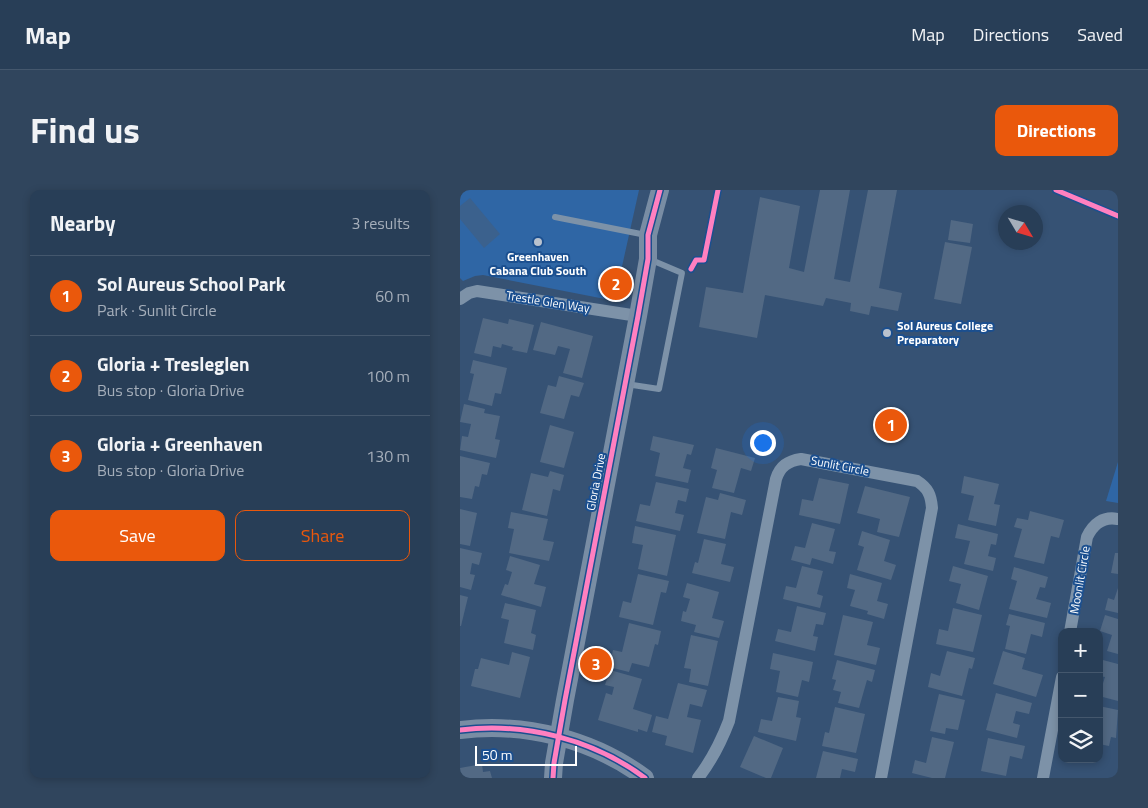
<!DOCTYPE html>
<meta charset="utf-8">
<style>
body{margin:0;font-family:"Titillium Web",sans-serif;background:#30455d;color:#f1f3f6}
.controls{position:absolute;right:15px;bottom:15px;display:grid;overflow:hidden;border-radius:10px;box-shadow:0 2px 8px #0003}
.controls button{width:45px;height:45px;display:grid;place-items:center;padding:0;border:0;border-bottom:1px solid #44576d;background:#283e57;color:#f1f3f6;font:25px sans-serif}
.compass{position:absolute;left:538px;top:15px;width:45px;height:45px;border-radius:50%;background:#283e57;box-shadow:0 2px 8px #0003;rotate:128deg}
.scale{position:absolute;left:15px;bottom:12px;width:102px;box-sizing:border-box;padding-left:5px;border:2px solid #fff;border-top:0;font-size:14px;line-height:18px;white-space:nowrap;color:#fff;-webkit-text-stroke:4px #1b4f8f;paint-order:stroke}
.you{position:absolute;left:302px;top:252px;width:18px;height:18px;margin:-12px;border:4px solid #fff;border-radius:50%;background:#1a73e8;box-shadow:0 0 0 8px #1a73e833}
.badge{display:grid;place-items:center;width:32px;height:32px;border-radius:50%;background:#ea580c;color:#fff;font-size:16px;font-weight:700}
.pin{position:absolute;translate:-50% -50%;border:2px solid #fff;box-shadow:0 1px 5px #0006}
.list{margin:0;padding:0;list-style:none}
h2{display:flex;justify-content:space-between;align-items:center;height:65px;margin:0;padding:0 20px;font-size:21px}
h2 small{font-size:16px;font-weight:400;color:#a5aeba}
.list li{display:grid;grid-template-columns:32px 1fr auto;gap:15px;align-items:center;box-sizing:border-box;height:80px;padding:0 20px;border-top:1px solid #44576d}
.list b{display:block;font-size:19px;white-space:nowrap}
.list p{margin:0;font-size:16px;white-space:nowrap;color:#a5aeba}
.list em{font-size:16px;font-style:normal;color:#a5aeba}
.actions{display:flex;gap:10px;padding:15px 20px}
.actions a{flex:1;padding:11px 0;border:1px solid #ea580c;border-radius:10px;text-align:center;font-size:18px;color:#ea580c}
.actions .main{background:#ea580c;color:#fff}
.icon{flex:none;width:28px;height:28px;fill:none;stroke:currentColor;stroke-width:2;stroke-linecap:round;stroke-linejoin:round}
.map{position:relative;flex:none;width:658px;height:588px;overflow:hidden;border-radius:10px}
header{display:flex;align-items:center;gap:30px;box-sizing:border-box;height:70px;padding:0 25px;background:#283e57;border-bottom:1px solid #44576d}
header strong{font-size:24px}
nav{display:flex;gap:28px;margin-inline-start:auto;font-size:18px}
.intro{display:flex;align-items:center;justify-content:space-between;box-sizing:border-box;height:120px;padding:0 30px}
h1{margin:0;font-size:35px}
.button{padding:12px 22px;border-radius:10px;background:#ea580c;color:#fff;font-size:18px;font-weight:700}
main{display:flex;gap:30px;padding:0 30px}
aside{flex:1;background:#283e57;border-radius:10px;box-shadow:0 2px 8px #0003}
.map>svg:first-child{display:block}
.green{fill:#2f66a5}
.water{fill:#3b618d}
.building{fill:#526984}
.lines{fill:none;stroke-linecap:round;stroke-linejoin:round}
.lane{stroke:#7d92a8;stroke-width:6}
.street{stroke:#7d92a8;stroke-width:12}
.secondary{stroke:#798da4;stroke-width:18}
.cycleway-casing{stroke:#1b4f8f;stroke-width:8}
.cycleway{stroke:#ff80c0;stroke-width:5}
.poi-dot{fill:#b9c2ce;stroke:#1b4f8f;stroke-width:2}
.labels{text-anchor:middle;stroke-width:4;stroke-linejoin:round;paint-order:stroke}
.poi-label{font-size:12px;font-weight:bold;fill:#fff;stroke:#1b4f8f}
.street-label{font-size:12px;fill:#fff;stroke:#1b4f8f}
</style>
<header>
<strong>Map</strong>
<nav><a>Map</a><a>Directions</a><a>Saved</a></nav>
</header>
<div class="intro"><h1>Find us</h1><a class="button">Directions</a></div>
<main>
<aside>
<h2>Nearby<small>3 results</small></h2>
<ul class="list">
<li><span class="badge">1</span><div><b>Sol Aureus School Park</b><p>Park · Sunlit Circle</p></div><em>60 m</em></li>
<li><span class="badge">2</span><div><b>Gloria + Tresleglen</b><p>Bus stop · Gloria Drive</p></div><em>100 m</em></li>
<li><span class="badge">3</span><div><b>Gloria + Greenhaven</b><p>Bus stop · Gloria Drive</p></div><em>130 m</em></li>
</ul>
<div class="actions"><a class="main">Save</a><a>Share</a></div>
</aside>
<div class="map">
<svg width="658" height="588" viewBox="0 0 658 588">
<rect width="100%" height="100%" fill="#365274"/>
<!-- green -->
<g class="green">
<polygon points="0,0 179,0 157,99 154,104 145,109 23,85 15,86 3,91 0,88"/>
<polygon points="429,220 438,222 446,232 445,239 432,247 415,243 419,225"/>
<polygon points="658,272 658,313 646,311"/>
</g>
<!-- water -->
<polygon class="water" points="10,8 40,44 24,58 0,29 0,16"/>
<!-- building -->
<g class="building">
<polygon points="360,0 390,0 374,89 390,92 408,0 437,0 419,98 442,103 438,121 411,116 409,125 390,121 391,113 366,108 363,116 305,105 297,148 239,137 246,97 283,103 300,7 340,16 329,78 344,82"/>
<polygon points="491,30 513,34 510,53 488,50"/>
<polygon points="485,52 512,57 501,114 474,109"/>
<polygon points="23,128 48,134 49,129 74,135 67,163 52,160 53,157 42,154 41,158 33,156 31,167 14,163"/>
<polygon points="81,132 133,146 122,188 103,183 110,159 98,156 95,165 73,160"/>
<polygon points="13,170 47,178 41,204 35,203 32,216 8,210 14,184 10,183"/>
<polygon points="99,186 124,193 119,207 111,205 104,229 80,223 88,195 96,197"/>
<polygon points="4,214 25,219 24,223 40,226 35,249 40,250 36,268 0,260 2,246 8,247 11,234 0,232"/>
<polygon points="90,235 114,242 104,278 80,272"/>
<polygon points="193,246 234,255 231,265 227,264 223,278 231,280 228,293 195,286 200,263 190,260"/>
<polygon points="256,258 295,268 291,281 281,278 274,303 252,298 257,280 251,278"/>
<polygon points="0,266 30,273 27,285 22,284 19,297 15,296 12,309 0,307"/>
<polygon points="90,281 104,285 100,301 93,299 87,326 62,320 71,283 88,287"/>
<polygon points="504,286 539,294 534,314 540,315 536,336 508,330 514,306 501,303"/>
<polygon points="359,288 389,294 380,334 339,325 342,309 353,311"/>
<polygon points="196,292 229,299 226,312 218,310 215,323 224,325 220,341 176,331 180,314 190,316"/>
<polygon points="405,296 450,307 439,347 417,342 420,329 397,323"/>
<polygon points="260,303 286,310 282,325 271,322 265,349 237,343 246,307 258,310"/>
<polygon points="0,319 17,323 10,356 0,354"/>
<polygon points="570,321 604,330 599,348 591,346 584,374 554,367 562,339 554,337 557,328 568,330"/>
<polygon points="51,322 88,329 83,350 94,352 89,371 49,363 54,339 48,338"/>
<polygon points="352,333 375,339 369,361 376,362 373,374 352,368 350,375 331,370 335,356 345,358"/>
<polygon points="498,334 538,344 536,355 531,354 528,366 536,368 533,381 504,374 510,351 495,348"/>
<polygon points="175,336 216,345 207,386 178,379 183,355 172,353"/>
<polygon points="402,341 430,350 424,371 436,375 431,390 397,380 404,357 398,355"/>
<polygon points="244,349 266,354 261,374 274,377 270,392 232,383 235,372 238,373"/>
<polygon points="0,358 22,363 19,375 12,373 10,384 15,385 11,400 0,397"/>
<polygon points="655,363 658,363 658,384 651,383"/>
<polygon points="50,366 80,375 74,394 86,397 81,417 41,405 45,394 48,395 52,382 46,380"/>
<polygon points="342,376 363,381 357,404 363,406 360,418 323,409 326,396 336,398"/>
<polygon points="493,376 528,386 519,420 496,413 501,394 489,391"/>
<polygon points="554,377 588,387 585,398 580,397 576,409 591,413 587,428 549,419 557,391 551,389"/>
<polygon points="178,384 209,391 206,403 201,402 193,435 159,427 163,411 171,413"/>
<polygon points="390,384 422,393 417,411 428,414 424,429 407,424 408,421 390,416 395,400 387,398"/>
<polygon points="227,393 259,402 252,428 264,431 259,448 234,442 236,435 221,431 223,421 226,422 230,409 223,407"/>
<polygon points="658,398 658,423 645,420 648,408 654,410"/>
<polygon points="0,405 8,407 1,436 0,436"/>
<polygon points="45,413 76,420 71,443 76,445 73,460 44,453 49,430 41,428"/>
<polygon points="337,416 366,423 363,435 356,434 353,446 358,447 355,461 315,451 318,439 331,442"/>
<polygon points="493,418 522,425 513,462 476,454 479,439 488,441"/>
<polygon points="549,424 585,433 582,447 571,444 566,464 545,459 550,436 546,435"/>
<polygon points="383,425 413,432 407,455 420,458 416,475 374,465"/>
<polygon points="645,425 658,429 658,464 647,461 652,445 640,441"/>
<polygon points="169,433 201,441 198,455 195,454 189,477 172,473 169,482 149,477 153,460 162,462"/>
<polygon points="231,445 258,451 248,496 229,492 231,479 224,478"/>
<polygon points="487,461 515,468 512,479 509,478 502,506 468,497 471,483 480,486"/>
<polygon points="543,461 565,468 562,479 583,485 576,507 533,494"/>
<polygon points="52,462 70,467 60,508 11,496 15,479 18,479 21,468 49,475"/>
<polygon points="313,463 353,472 349,492 342,490 338,507 316,502 320,481 310,479"/>
<polygon points="639,469 658,474 658,511 639,506 645,487 639,486"/>
<polygon points="377,470 415,480 412,492 407,490 399,518 378,513 381,502 373,500 376,490 372,489"/>
<polygon points="150,480 182,489 173,519 192,525 187,542 178,539 178,542 138,530 146,503 152,505 154,497 145,495"/>
<polygon points="218,493 247,500 242,517 230,514 227,527 241,530 233,563 205,555 207,546 192,542 196,526 208,529"/>
<polygon points="536,503 572,513 569,524 556,521 553,533 560,535 557,548 526,540"/>
<polygon points="479,504 505,510 498,540 486,538 485,544 470,541"/>
<polygon points="318,507 339,511 336,527 341,528 336,551 298,542 301,529 312,531"/>
<polygon points="639,516 658,520 656,548 651,547 649,556 639,554"/>
<polygon points="375,517 405,524 396,563 362,556 365,542 369,543"/>
<polygon points="294,546 323,558 311,588 306,588 280,577"/>
<polygon points="472,547 494,552 485,588 472,588 452,583 455,570 466,573"/>
<polygon points="528,548 565,556 562,569 550,566 546,586 521,581"/>
<polygon points="363,561 398,569 395,582 382,579 380,588 356,588"/>
<polygon points="22,574 23,582 30,581 32,588 0,588 0,578"/>
</g>
<g class="lines">
<!-- lane -->
<g class="lane">
<polyline points="95,27 186,45"/>
<polyline points="166,194 199,199 222,83 189,69"/>
</g>
<!-- street -->
<g class="street">
<polyline points="0,109 9,103 17,101 178,126"/>
<path d="M 610,442 L 627,347 C 633,334 643,326 658,329"/>
<path d="M 238,588 C 252,570 261,552 269,531 L 316,289 C 320,276 328,271 341,269 L 457,291 C 468,298 471,305 472,318 L 421,588"/>
<polyline points="583,588 602,487"/>
</g>
<!-- secondary -->
<g class="secondary">
<path d="M 0,540 C 64,532 133,549 185,588"/>
<polyline points="93,588 94,573 105,510 178,126 188,69 188,45 200,0"/>
</g>
<defs>
<g id="cycleway">
<polyline points="596,0 658,26"/>
<polyline points="231,79 236,70 244,70 258,0"/>
<path d="M 0,540 C 64,532 133,549 185,588"/>
<polyline points="93,588 94,573 105,510 178,126 188,69 188,45 200,0"/>
</g>
</defs>
<!-- cycleway casing -->
<use href="#cycleway" class="cycleway-casing"/>
<!-- cycleway -->
<use href="#cycleway" class="cycleway"/>
</g>
<!-- markers -->
<g class="poi-dot">
<circle cx="78" cy="52" r="5"/>
<circle cx="427" cy="143" r="5"/>
</g>
<g class="labels">
<!-- poi labels -->
<g class="poi-label">
<text x="78" y="71">Greenhaven<tspan x="78" dy="14">Cabana Club South</tspan></text>
<text x="437" y="140" text-anchor="start">Sol Aureus College<tspan x="437" dy="14">Preparatory</tspan></text>
</g>
<!-- street labels -->
<g class="street-label">
<text transform="translate(88 112) rotate(9)" y="4">Trestle Glen Way</text>
<text transform="translate(380 276) rotate(11)" y="4">Sunlit Circle</text>
<text transform="translate(136 292) rotate(-79)" y="4">Gloria Drive</text>
<text transform="translate(620 390) rotate(-80)" y="4">Moonlit Circle</text>
</g>
</g>
</svg>
<div class="controls">
<button>+</button>
<button>−</button>
<button><svg class="icon" aria-label="layers" viewBox="0 0 24 24"><path d="M12 4l9 5-9 5-9-5zM3 14l9 5 9-5"/></svg></button>
</div>
<svg class="compass" viewBox="-18 -18 36 36"><path d="M0-13l5 13h-10z" fill="#e53935"/><path d="M0 13l5-13h-10z" fill="#a5aeba"/></svg>
<div class="scale">50 m</div>
<div class="you"></div>
<div class="pin badge" style="left:431px;top:235px">1</div>
<div class="pin badge" style="left:156px;top:94px">2</div>
<div class="pin badge" style="left:136px;top:474px">3</div>
</div>
</main>
